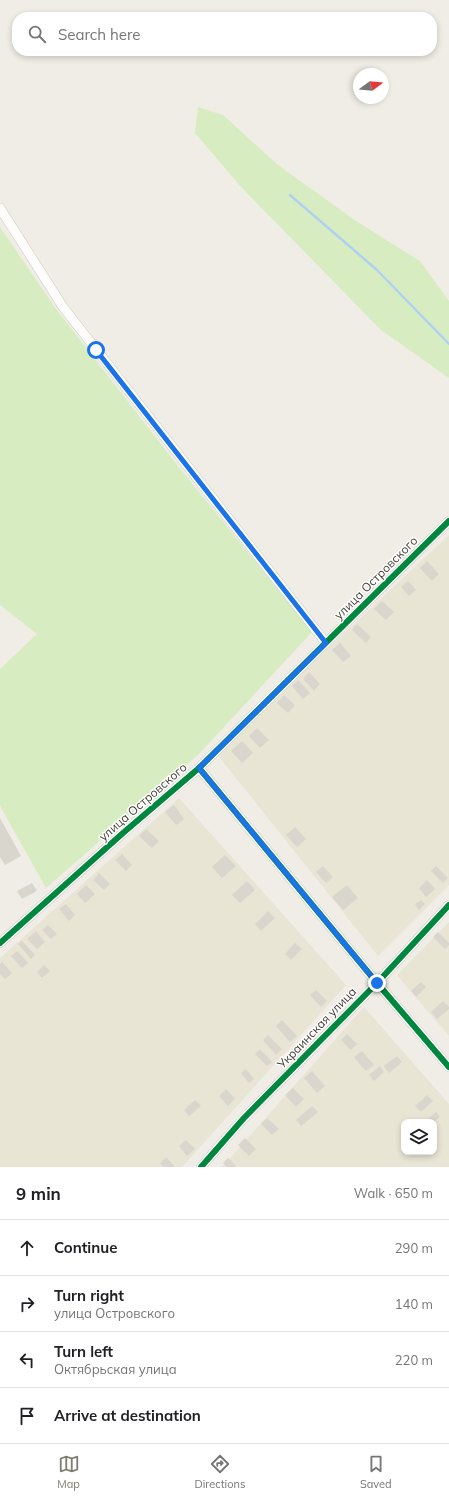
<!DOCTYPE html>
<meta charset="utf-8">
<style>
body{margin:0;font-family:Mulish,sans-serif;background:#f6f6f6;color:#202124}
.controls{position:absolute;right:12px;bottom:12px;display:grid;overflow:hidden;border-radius:8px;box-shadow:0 2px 6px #0003}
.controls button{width:36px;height:36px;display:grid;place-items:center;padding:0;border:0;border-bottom:1px solid #e0e0e0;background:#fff;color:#202124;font:20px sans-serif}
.compass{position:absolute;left:353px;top:68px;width:36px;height:36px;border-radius:50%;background:#fff;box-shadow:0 2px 6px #0003;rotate:74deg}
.stop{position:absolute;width:12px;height:12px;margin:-9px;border:3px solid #1a73e8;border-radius:50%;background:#fff}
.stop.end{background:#1a73e8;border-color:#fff;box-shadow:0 1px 4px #0008}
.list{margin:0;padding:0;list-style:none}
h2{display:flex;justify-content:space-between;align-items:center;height:52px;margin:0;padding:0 16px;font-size:17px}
h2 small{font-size:13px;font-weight:400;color:#757577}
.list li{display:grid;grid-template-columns:26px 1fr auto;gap:12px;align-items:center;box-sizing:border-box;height:56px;padding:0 16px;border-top:1px solid #e0e0e0}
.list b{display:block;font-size:15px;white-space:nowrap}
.list p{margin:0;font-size:13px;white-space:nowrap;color:#757577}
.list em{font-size:13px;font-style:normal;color:#757577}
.icon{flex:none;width:22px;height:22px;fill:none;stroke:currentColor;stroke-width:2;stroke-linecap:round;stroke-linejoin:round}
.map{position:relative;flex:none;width:449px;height:1167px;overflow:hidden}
.search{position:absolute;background:#fff;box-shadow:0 2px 6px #0003;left:12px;right:12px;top:12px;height:44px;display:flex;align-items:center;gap:10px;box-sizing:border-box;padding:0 14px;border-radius:16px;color:#757577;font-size:15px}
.sheet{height:276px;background:#fff}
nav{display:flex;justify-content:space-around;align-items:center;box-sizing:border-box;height:56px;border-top:1px solid #e0e0e0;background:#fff;font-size:11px;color:#757577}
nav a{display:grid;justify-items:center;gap:2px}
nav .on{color:#807c70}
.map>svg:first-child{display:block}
.residential{fill:#e8e5d5;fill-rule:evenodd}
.green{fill:#d7edc1}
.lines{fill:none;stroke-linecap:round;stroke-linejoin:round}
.stream{stroke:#b0d0f2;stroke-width:2.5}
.building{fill:#d8d6cd}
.minor-casing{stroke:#cccac3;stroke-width:10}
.minor{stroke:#fdfcfb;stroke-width:9}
.cycleway-casing{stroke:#fff;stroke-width:8}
.cycleway{stroke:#00873e;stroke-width:6}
.route{stroke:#1a73e8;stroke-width:5}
.labels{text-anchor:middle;stroke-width:3;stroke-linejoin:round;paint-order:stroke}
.street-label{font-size:12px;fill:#443f31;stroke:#fff}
</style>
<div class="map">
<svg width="449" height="1167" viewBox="0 0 449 1167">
<rect width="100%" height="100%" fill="#efede5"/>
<!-- residential -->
<g class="residential">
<polygon points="449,535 449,885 378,956 216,753"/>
<polygon points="179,798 346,985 182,1167 0,1167 0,958"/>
<polygon points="449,922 449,1036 397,975"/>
<path d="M 364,1007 L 449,1104 L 449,1167 L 222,1167 ZM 404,1122 L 434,1122 L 434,1152 L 404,1152 Z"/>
</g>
<!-- green -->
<g class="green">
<polygon points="198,107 223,115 278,165 356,221 420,261 449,301 449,378 381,330 242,188 195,133"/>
<polygon points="0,227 56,309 178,466 312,632 197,756 46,888 0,806 0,669 37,634 0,605"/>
</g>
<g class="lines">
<!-- stream -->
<polyline class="stream" points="290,195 377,270 449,344"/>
</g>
<!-- building -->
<g class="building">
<polygon points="427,561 439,574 432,581 420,568"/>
<polygon points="408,581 416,590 409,596 401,587"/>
<polygon points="382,601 394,612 386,620 374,609"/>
<polygon points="357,624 371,637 366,643 352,630"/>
<polygon points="340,643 351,656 343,662 332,650"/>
<polygon points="309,672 320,684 314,691 303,679"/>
<polygon points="298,680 310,693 303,699 292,686"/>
<polygon points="284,695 295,705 288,713 277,703"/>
<polygon points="257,728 269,740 260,748 249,736"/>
<polygon points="242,741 253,753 242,763 231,751"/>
<polygon points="174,805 184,819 176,825 165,812"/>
<polygon points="0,818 21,856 5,865 0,857"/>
<polygon points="295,827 306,839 297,847 286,835"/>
<polygon points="146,829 159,841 152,848 139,836"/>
<polygon points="122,854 132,865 126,871 115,860"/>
<polygon points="225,855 236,866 222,878 212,867"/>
<polygon points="323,866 333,877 326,883 316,872"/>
<polygon points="436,866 448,878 443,883 431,871"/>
<polygon points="99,873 110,884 104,890 93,880"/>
<polygon points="427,880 435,889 426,897 419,888"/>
<polygon points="247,881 255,890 240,903 232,895"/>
<polygon points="32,883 37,891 22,899 17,891"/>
<polygon points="86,885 95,894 85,903 77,894"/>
<polygon points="347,885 358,898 343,910 332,897"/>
<polygon points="421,900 425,904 419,910 415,904"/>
<polygon points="66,904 75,915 69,921 59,909"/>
<polygon points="268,911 275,918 261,931 255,924"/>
<polygon points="48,925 57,934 51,939 42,930"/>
<polygon points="36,931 45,942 37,949 27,939"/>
<polygon points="438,932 449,943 449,945 445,949 433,937"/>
<polygon points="22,941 35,955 31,959 18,944"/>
<polygon points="295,943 302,949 291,960 285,954"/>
<polygon points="17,951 28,963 22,968 11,956"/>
<polygon points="2,962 12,973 5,979 0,974 0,964"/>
<polygon points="44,965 50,971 42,978 37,972"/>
<polygon points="421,982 426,987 416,997 411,991"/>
<polygon points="316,990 327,1001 321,1007 310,995"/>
<polygon points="443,1001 449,1007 449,1009 437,1019 431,1012"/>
<polygon points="282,1020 297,1036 290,1042 276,1026"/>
<polygon points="347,1034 357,1044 351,1050 341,1040"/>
<polygon points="268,1035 282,1049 276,1055 263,1040"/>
<polygon points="260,1049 272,1062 267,1066 255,1054"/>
<polygon points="362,1051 374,1065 366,1071 354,1057"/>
<polygon points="397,1056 402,1062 389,1073 384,1066"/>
<polygon points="380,1066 384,1072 374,1081 369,1075"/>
<polygon points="246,1069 254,1079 249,1083 241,1073"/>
<polygon points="312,1071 325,1086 317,1093 304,1078"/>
<polygon points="293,1088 304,1099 296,1107 285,1095"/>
<polygon points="226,1089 235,1099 228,1106 219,1096"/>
<polygon points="427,1095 433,1101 421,1112 415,1106"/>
<polygon points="195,1100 201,1106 189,1116 184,1110"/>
<polygon points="312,1106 318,1112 301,1126 296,1120"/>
<polygon points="436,1112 440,1117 434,1122 424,1122"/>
<polygon points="267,1118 279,1129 272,1135 261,1124"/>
<polygon points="245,1138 256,1149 249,1156 238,1145"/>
<polygon points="186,1140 195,1149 187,1156 179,1146"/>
<polygon points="166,1157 175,1167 163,1167 160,1163"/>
<polygon points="228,1158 237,1167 227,1167 223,1163"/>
</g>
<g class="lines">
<defs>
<g id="minor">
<polyline points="0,208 63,307 326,643"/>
<polyline points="199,768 377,983 449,1067"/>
<polyline points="0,943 123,833 199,768 449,521"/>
<polyline points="201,1167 244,1118 377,983 449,905"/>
</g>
</defs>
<!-- minor casing -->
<use href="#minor" class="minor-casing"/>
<!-- minor -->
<use href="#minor" class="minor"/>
<defs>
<g id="cycleway">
<polyline points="199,768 377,983 449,1067"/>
<polyline points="0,943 123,833 199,768 449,521"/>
<polyline points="201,1167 244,1118 377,983 449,905"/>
</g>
</defs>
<!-- cycleway casing -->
<use href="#cycleway" class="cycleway-casing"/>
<!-- cycleway -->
<use href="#cycleway" class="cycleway"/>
</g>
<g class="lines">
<!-- route -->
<polyline class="route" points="96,350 326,643 199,768 377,983"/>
</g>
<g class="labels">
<!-- street labels -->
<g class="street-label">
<text transform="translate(376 578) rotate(-45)" y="4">улица Островского</text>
<text transform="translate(143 802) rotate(-41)" y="4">улица Островского</text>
<text transform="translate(317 1028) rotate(-46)" y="4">Украинская улица</text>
</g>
</g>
</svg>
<div class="controls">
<button><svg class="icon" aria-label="layers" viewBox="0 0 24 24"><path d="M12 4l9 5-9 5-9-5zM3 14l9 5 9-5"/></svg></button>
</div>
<svg class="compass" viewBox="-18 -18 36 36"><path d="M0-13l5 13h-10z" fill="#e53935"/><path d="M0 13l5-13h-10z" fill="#757577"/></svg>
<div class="stop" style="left:96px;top:350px"></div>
<div class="stop end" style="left:377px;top:983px"></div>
<div class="search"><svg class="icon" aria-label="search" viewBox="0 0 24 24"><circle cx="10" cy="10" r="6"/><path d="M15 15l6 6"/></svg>Search here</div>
</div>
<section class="sheet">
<h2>9 min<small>Walk · 650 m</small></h2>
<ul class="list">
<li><svg class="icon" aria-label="ahead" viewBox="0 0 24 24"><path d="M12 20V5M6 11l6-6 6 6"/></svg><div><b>Continue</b></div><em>290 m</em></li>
<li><svg class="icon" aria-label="right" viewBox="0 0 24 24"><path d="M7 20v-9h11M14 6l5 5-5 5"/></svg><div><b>Turn right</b><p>улица Островского</p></div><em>140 m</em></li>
<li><svg class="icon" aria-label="left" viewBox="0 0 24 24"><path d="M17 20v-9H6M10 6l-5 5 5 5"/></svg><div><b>Turn left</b><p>Октябрьская улица</p></div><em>220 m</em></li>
<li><svg class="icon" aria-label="arrive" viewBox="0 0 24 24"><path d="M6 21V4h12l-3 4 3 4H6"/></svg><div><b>Arrive at destination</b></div></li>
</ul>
</section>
<nav>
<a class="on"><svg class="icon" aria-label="map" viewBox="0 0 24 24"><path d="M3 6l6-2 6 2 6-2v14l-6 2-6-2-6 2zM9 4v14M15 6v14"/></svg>Map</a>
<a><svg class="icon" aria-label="directions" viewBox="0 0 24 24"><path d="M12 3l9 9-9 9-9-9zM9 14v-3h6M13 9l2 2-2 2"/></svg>Directions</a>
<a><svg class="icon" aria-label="saved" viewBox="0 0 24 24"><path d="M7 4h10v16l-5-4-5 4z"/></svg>Saved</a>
</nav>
